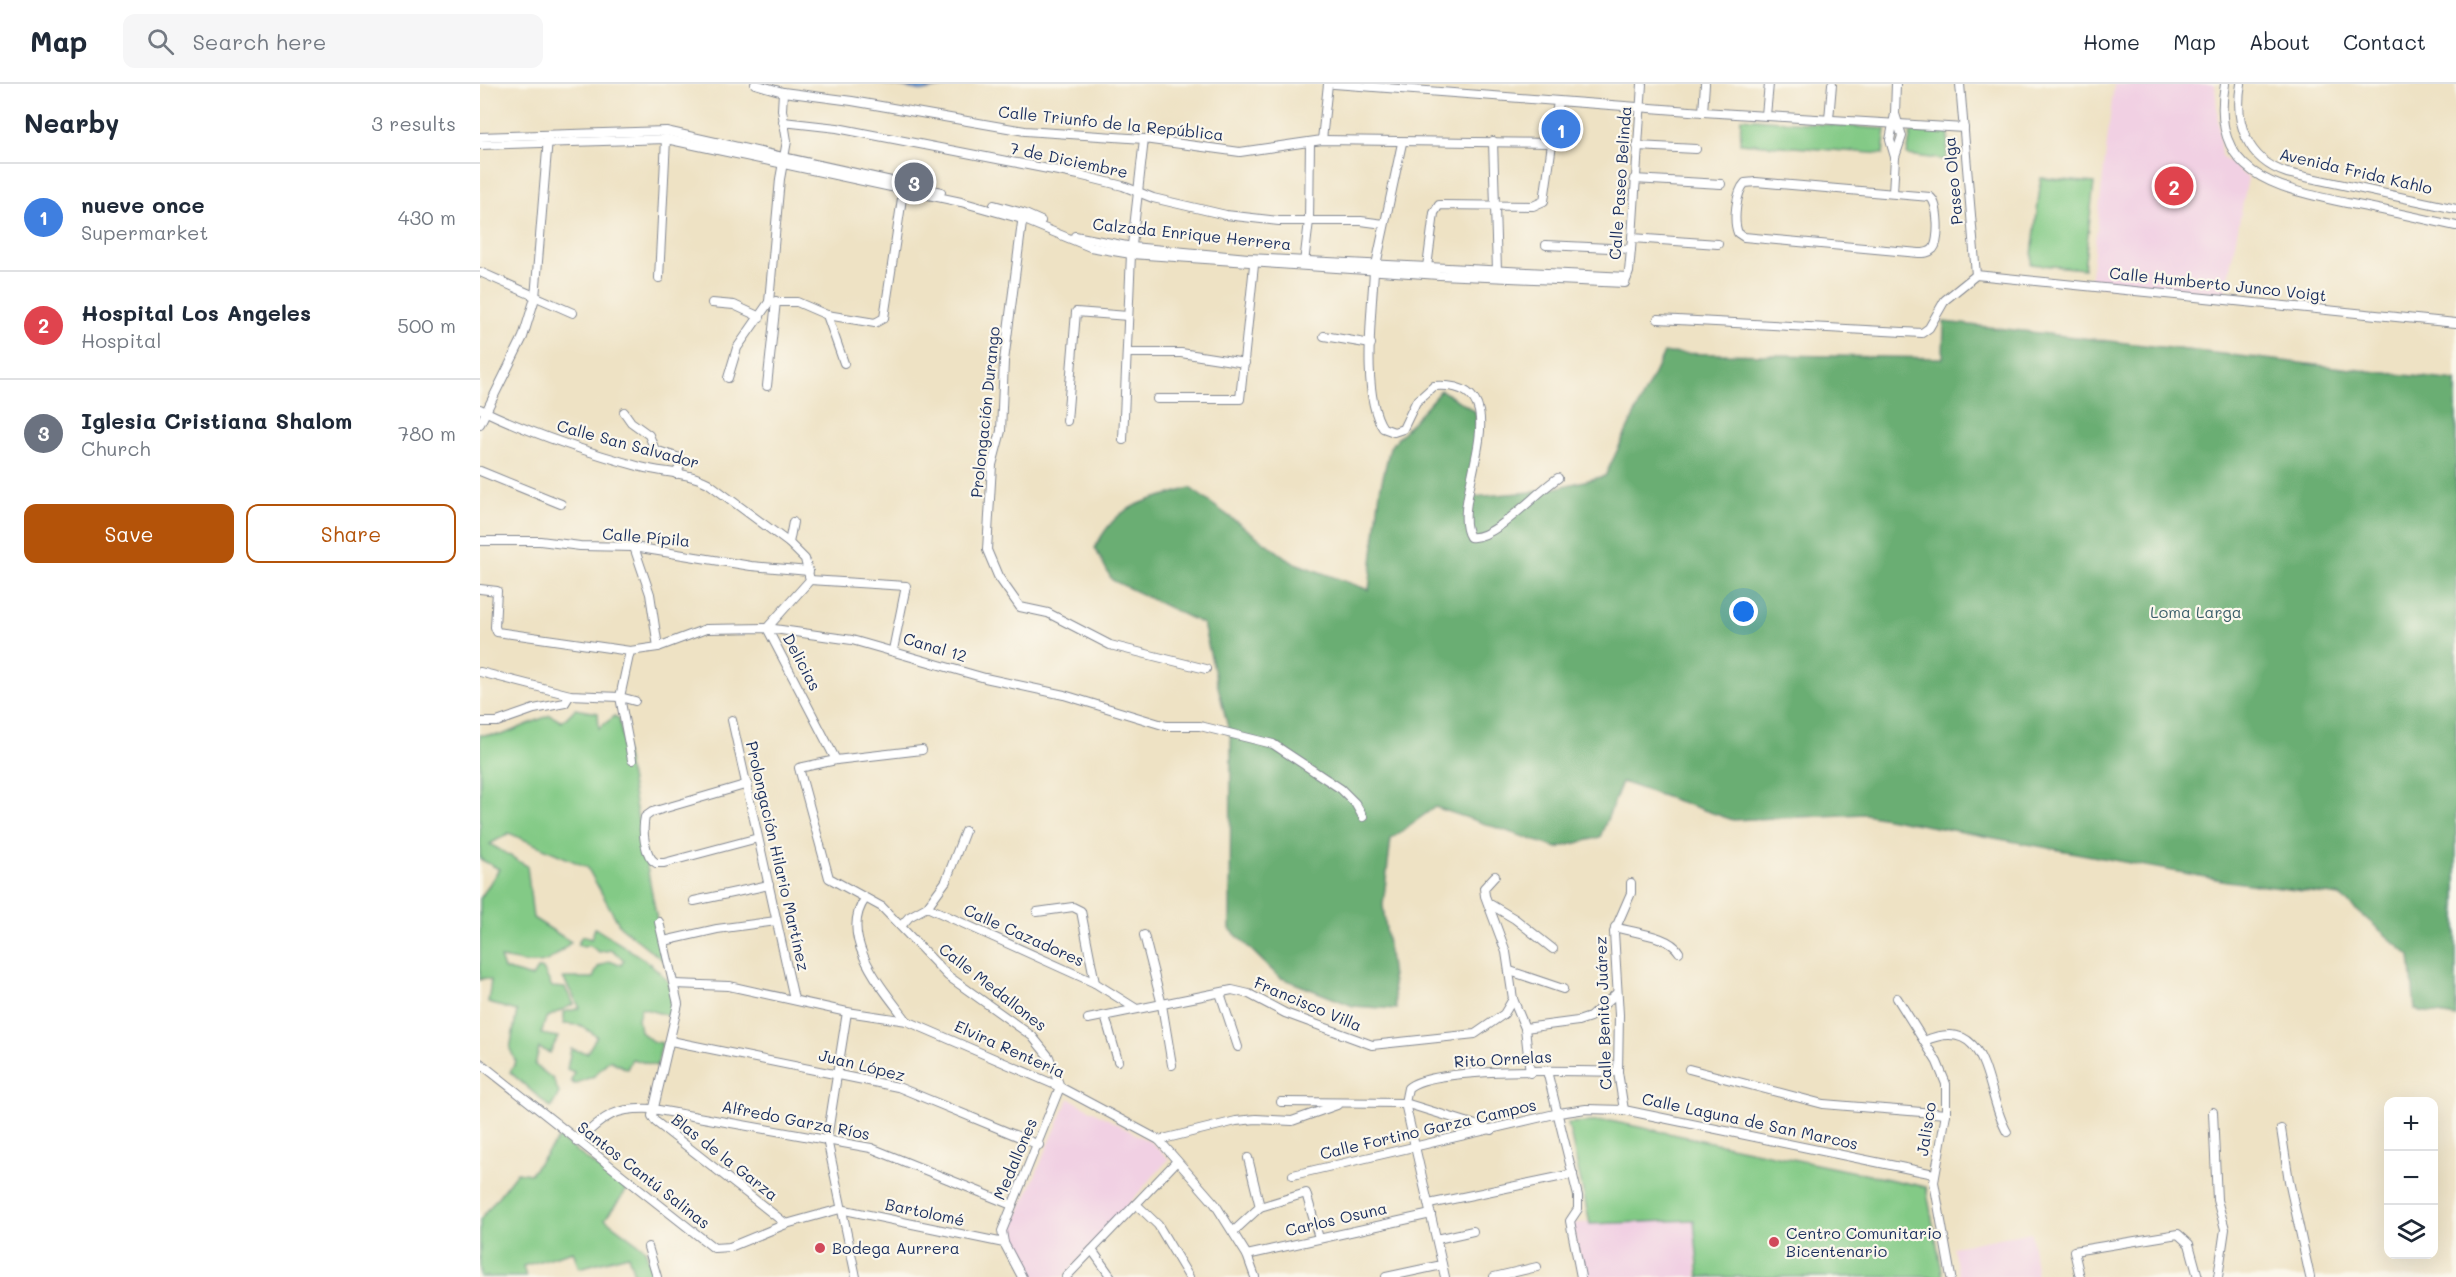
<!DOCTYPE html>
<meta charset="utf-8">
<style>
body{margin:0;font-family:Mali,sans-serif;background:#f6f6f7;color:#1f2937}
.controls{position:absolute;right:18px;bottom:18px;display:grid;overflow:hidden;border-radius:12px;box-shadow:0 6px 24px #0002}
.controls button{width:54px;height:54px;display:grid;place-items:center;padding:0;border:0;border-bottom:2px solid #e0e1e3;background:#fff;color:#1f2937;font:30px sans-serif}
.you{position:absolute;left:1264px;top:528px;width:21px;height:21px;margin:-15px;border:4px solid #fff;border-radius:50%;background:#1a73e8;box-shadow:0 0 0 9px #1a73e833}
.badge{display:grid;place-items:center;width:39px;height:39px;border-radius:50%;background:#b45309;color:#fff;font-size:20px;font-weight:700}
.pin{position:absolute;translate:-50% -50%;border:3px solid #fff;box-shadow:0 2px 6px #0006}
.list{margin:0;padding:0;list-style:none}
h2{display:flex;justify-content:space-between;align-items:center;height:78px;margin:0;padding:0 24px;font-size:26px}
h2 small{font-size:20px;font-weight:400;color:#747a83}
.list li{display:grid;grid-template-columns:39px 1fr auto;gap:18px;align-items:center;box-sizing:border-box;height:108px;padding:0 24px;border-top:2px solid #e0e1e3}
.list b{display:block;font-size:22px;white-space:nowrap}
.list p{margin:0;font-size:20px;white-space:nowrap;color:#747a83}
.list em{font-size:20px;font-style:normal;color:#747a83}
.actions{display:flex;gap:12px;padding:18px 24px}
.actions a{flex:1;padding:14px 0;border:2px solid #b45309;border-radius:12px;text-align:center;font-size:21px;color:#b45309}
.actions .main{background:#b45309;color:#fff}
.icon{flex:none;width:33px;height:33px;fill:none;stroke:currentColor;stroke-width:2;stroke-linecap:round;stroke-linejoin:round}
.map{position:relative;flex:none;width:1976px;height:1193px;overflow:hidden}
header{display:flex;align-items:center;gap:36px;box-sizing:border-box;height:84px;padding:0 30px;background:#fff;border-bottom:2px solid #e0e1e3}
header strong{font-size:28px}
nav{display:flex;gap:33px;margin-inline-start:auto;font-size:21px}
.search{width:420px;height:54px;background:#f6f6f7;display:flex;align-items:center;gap:15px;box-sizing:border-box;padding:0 21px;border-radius:12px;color:#747a83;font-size:22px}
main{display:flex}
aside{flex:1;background:#fff}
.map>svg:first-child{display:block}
.built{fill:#f1d0e3}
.green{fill:#83ca86;stroke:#4f7c72;stroke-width:1.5}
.forest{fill:#6aae73;stroke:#426e68;stroke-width:1.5}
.water{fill:#70a6de;stroke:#466a9e;stroke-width:1.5}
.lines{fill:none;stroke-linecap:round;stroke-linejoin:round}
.minor-casing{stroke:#848891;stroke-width:10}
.minor{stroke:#fff;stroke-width:8}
.poi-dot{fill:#d1495b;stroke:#fbf7ec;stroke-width:2}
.labels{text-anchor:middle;stroke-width:4.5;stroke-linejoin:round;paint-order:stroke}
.street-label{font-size:16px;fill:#1b2f5e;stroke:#fbf7ec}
.park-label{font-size:16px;fill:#3a5e6a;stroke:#fbf7ec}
.poi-label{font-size:16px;fill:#1b2f5e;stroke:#fbf7ec;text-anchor:start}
</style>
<header>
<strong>Map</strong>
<div class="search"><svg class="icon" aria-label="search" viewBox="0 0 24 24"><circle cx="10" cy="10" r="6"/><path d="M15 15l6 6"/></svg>Search here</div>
<nav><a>Home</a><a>Map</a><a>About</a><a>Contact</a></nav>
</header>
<main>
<aside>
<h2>Nearby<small>3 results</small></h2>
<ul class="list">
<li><span class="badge" style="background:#3f7fe0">1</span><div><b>nueve once</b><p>Supermarket</p></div><em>430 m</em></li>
<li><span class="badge" style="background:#e0444e">2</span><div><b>Hospital Los Angeles</b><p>Hospital</p></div><em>500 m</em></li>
<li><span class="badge" style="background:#6b7280">3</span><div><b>Iglesia Cristiana Shalom</b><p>Church</p></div><em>780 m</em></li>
</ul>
<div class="actions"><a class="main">Save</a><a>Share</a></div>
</aside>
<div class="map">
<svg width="1976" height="1193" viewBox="0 0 1976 1193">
<rect width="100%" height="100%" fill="#fbf7ec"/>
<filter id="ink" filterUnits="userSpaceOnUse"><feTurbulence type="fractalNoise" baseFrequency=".0167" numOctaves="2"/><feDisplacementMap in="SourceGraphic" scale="12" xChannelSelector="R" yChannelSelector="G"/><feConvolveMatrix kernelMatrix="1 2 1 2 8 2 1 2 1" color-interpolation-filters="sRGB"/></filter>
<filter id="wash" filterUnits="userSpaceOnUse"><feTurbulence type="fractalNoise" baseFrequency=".008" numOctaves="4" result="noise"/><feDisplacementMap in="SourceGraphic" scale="24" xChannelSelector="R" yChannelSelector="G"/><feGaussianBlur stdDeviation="1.35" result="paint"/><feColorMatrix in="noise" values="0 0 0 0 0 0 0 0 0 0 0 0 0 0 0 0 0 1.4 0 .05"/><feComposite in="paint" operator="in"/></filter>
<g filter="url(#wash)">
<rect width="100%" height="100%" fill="#eee2c4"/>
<!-- built -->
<g class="built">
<polygon points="1634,0 1735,0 1741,72 1768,94 1745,209 1610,201"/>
<polygon points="589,1014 672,1059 689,1075 583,1193 550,1193 530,1149"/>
<polygon points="1214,1136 1217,1193 1104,1193 1092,1139"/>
<polygon points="1551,1148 1557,1193 1479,1193 1473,1163"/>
</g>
<!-- green -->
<g class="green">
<polygon points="1261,34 1406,45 1403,70 1260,59"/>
<polygon points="1431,48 1469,48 1466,76 1427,71"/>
<polygon points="1561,94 1614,99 1604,185 1551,180"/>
<path d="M 95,625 L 118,629 L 119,644 L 135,632 L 139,635 L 185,878 L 140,842 L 107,783 L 29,749 L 10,760 L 47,782 L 53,834 L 91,858 C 62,887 57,880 20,874 L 24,885 L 52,893 L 57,885 L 63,885 L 72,903 L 85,904 L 94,920 L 66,934 L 61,950 L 78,953 L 70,969 L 59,964 L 55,981 L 73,995 L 79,1009 L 71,1024 L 30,988 L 36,978 L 30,965 L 37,927 L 8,919 L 11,896 L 4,894 L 0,896 L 0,815 L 19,785 L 0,775 L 0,651 L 22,651 L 70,631 L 82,638 Z"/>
<path d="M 115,844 C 135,858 188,884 193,909 C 194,916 191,926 190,932 L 161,924 L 158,935 L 160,947 L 172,957 L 182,959 L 177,982 L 152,975 L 147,985 L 129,976 L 114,992 L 94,1000 L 91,997 L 94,988 L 87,985 L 91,965 L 107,969 L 117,952 L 100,941 L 84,940 L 84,928 L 100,924 L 83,894 L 113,894 L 118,883 L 129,877 L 141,881 L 144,876 L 132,866 L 119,868 L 109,861 L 104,863 L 97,861 L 102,852 L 111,855 Z"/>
<polygon points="1130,1037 1446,1103 1463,1193 1219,1193 1214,1136 1110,1140 1088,1039"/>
<polygon points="79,1054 147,1106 125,1135 165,1165 174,1193 155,1193 148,1171 99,1184 93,1167 43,1182 46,1193 0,1193 0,1136 37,1088 50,1090"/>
</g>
<!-- forest -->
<path class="forest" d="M 1464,238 L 1976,297 L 1976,933 L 1935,926 L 1930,872 L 1860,812 L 1747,797 L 1385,730 L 1253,736 L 1142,698 L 1120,753 L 1077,764 L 955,723 L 911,755 L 903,821 L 916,925 L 873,922 L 799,893 L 750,845 L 751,656 L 723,540 L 632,496 L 615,464 C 638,417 664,419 710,404 L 812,478 L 889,506 L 900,406 L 910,363 L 961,306 L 996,328 L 993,413 L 1063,407 L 1125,392 L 1184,269 L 1463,274 Z"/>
<!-- water -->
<polygon class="water" points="404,0 480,0 443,7"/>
</g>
<g filter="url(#ink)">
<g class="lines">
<defs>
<g id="minor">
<polyline points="275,0 303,8 372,17 545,47 664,55 760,68 842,56 1073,59"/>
<polyline points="854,0 1223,28 1484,44"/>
<polyline points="1480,0 1496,191"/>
<path d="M 1745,0 C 1729,91 1797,104 1867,119 C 1904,126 1940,134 1976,142"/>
<path d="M 1761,0 C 1754,39 1767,76 1807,89 L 1976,125"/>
<polyline points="1223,28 1225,0"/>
<polyline points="1286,31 1289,0"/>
<polyline points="1349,35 1352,0"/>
<polyline points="303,38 357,44 599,91 643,102 673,114 746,131 799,137 881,137 904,140"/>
<polyline points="0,53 186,47 461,108"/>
<polyline points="842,56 848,0"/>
<polyline points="1013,57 1017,187"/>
<polyline points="0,61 186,55 481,118 542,135 610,163 651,170 959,191 1145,199 1149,188 1152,154 1162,0"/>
<polyline points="1157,62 1216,65"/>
<polyline points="1415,73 1410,56 1415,30 1416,0"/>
<polyline points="1154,95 1241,100"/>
<path d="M 1276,98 L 1450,113 C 1459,119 1460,157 1453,165 C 1449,169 1444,169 1439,169 L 1264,153 L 1258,149 C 1253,137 1256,108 1265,99 Z"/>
<polyline points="1413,109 1415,73 1422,52 1415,30"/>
<polyline points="514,121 543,129 561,137"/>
<polyline points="543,131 524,277 521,347 512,381 507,466 518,492 540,523 568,529 630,561 726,585"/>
<polyline points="595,152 652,163 768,174 1147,193"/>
<polyline points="1152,154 1238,160"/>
<polyline points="1066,161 1151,165"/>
<polyline points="824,179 829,137 830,58"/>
<polyline points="896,181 922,59"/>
<polyline points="947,183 954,129 959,121 1053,122 1064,117 1078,17"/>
<path d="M 894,187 C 892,226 881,312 903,344 L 914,348 L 923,345 L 936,318 L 954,302 C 1047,296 967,416 990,453 C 1014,457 1057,407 1078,394"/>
<polyline points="0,188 93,229"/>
<polyline points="1496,191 1976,239"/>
<polyline points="179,194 186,55"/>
<polyline points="289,218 317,218 347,231 395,239 404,234 424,101"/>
<polyline points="232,219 254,221 280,233"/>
<polyline points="347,231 364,279"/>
<polyline points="1178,235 1442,249 1449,244 1465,216 1496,191"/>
<polyline points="844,252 891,260"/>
<polyline points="647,269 701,269 765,279"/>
<polyline points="248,294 257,264 289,218 300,95 307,57 302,26 303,8"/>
<polyline points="287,302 296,217"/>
<polyline points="677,315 760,315 774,181"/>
<path d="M 0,325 C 52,350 106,368 161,383 C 183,389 208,388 228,399 L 309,459"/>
<polyline points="144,328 151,338 169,351 175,366 200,374 201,380 196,390"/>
<polyline points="587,337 596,228 648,232"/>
<polyline points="0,340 43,253 55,214 68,54"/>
<polyline points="643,356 651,170 664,55"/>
<polyline points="0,387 81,420"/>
<polyline points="313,438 309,459 325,475 330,496 287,544 356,676"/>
<polyline points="0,457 60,457 100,462 154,463 271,482 329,487"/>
<polyline points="154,463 170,510 178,563"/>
<polyline points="330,496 426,502 413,566"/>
<polyline points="0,505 17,507 15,543 17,548 150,567"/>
<polyline points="0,588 90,611 140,613 155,617"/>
<polyline points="252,636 314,915"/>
<polyline points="0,638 17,638 54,625 85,619 90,611"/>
<polyline points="442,666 356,676 319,684 349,794 402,823 468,892 552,952 569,973 580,1003 522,1147 524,1159 542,1193"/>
<polyline points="152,676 140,613 150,567 178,563 226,545 287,544 372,556 505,594 584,611 686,642 720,642 793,660 861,705 875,719 883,733"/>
<path d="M 268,700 L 172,728 L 165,733 C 162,746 164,772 176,779 L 184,779 L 278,754"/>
<polyline points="1015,792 1004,804 1005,812 1026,868 1033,915 1045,944 1050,989"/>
<path d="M 385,815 C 357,854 404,906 427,937"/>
<polyline points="214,817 289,801"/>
<polyline points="1008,819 1035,835 1073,865"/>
<polyline points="447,823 466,797 485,747"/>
<polyline points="557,828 593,823 601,827 615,899"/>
<polyline points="179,838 198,920 172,1032 176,1038 306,1140"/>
<polyline points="422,841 429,833 447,823 615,899 655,924"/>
<path d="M 1135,843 C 1153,849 1189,851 1199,868"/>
<polyline points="664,851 682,921 692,981"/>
<polyline points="184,857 237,845 296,837"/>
<polyline points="1030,887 1083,905"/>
<polyline points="194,900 249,902 367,928 427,937 580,1003 679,1056 735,1120 767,1171 775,1193"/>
<polyline points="740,909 758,963"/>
<polyline points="1417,914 1457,978 1466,1000 1466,1030 1454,1098 1471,1193"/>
<polyline points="367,928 347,1055 376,1193"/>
<polyline points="625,932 638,977"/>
<polyline points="608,935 752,906 769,910 805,929 892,961 995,950 1024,930 1033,915"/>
<polyline points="1045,944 1098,937 1110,933 1137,909"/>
<polyline points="191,957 418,1003 559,1061"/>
<path d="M 1444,957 C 1512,928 1504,1009 1527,1048"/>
<polyline points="0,979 234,1164 250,1163 306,1140 360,1125 524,1159"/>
<polyline points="1209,985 1343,1020 1466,1030"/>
<polyline points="1067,987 1098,1112 1098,1125 1090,1137 1101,1193"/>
<polyline points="801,1018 925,1019 1012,1046"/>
<polyline points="1144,1026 1138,988 1139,931 1134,848 1151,809 1151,799"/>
<polyline points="1733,1028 1737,1116 1745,1145 1738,1193"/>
<polyline points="1801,1045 1809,1097 1830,1193"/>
<polyline points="679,1056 756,1037 776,1035 812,1037 857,1021"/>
<path d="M 97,1058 C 125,1032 133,1023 173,1025 L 391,1064 L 532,1121"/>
<polyline points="768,1074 780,1123"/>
<polyline points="813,1091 1079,1029 1106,1025 1144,1026 1454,1090"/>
<polyline points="656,1120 678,1141 709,1193"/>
<polyline points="949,1120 1093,1090"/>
<polyline points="754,1147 780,1123 826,1109 839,1154"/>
<polyline points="957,1155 993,1147"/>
<polyline points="168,1163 177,1193"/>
<polyline points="612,1166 631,1193"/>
<polyline points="767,1171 951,1130"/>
<polyline points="586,1193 697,1077"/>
<polyline points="906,1193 962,1181"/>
<path d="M 965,1193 L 925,1019 L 928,1004 C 952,982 1100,987 1138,988"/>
<polyline points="1014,1193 1057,1183"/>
<polyline points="1600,1193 1594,1167 1698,1150 1709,1160 1718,1193"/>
</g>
</defs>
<!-- minor casing -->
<use href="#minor" class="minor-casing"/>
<!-- minor -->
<use href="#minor" class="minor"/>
</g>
</g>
<!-- markers -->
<g class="poi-dot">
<circle cx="1294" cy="1158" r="6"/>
<circle cx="340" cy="1164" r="6"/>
</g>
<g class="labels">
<!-- street labels -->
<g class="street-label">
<text transform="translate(631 39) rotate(6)" y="6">Calle Triunfo de la República</text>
<text transform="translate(589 76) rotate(12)" y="6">7 de Diciembre</text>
<text transform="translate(1876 87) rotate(13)" y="6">Avenida Frida Kahlo</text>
<text transform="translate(1473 97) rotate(-95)" y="6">Paseo Olga</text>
<text transform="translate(1140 99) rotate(-86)" y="6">Calle Paseo Belinda</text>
<text transform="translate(712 150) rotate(6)" y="6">Calzada Enrique Herrera</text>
<text transform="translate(1738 200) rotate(6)" y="6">Calle Humberto Junco Voigt</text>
<text transform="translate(505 328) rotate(-84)" y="6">Prolongación Durango</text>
<text transform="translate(148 360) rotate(15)" y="6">Calle San Salvador</text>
<text transform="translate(166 453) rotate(5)" y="6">Calle Pípila</text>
<text transform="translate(455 563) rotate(17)" y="6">Canal 12</text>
<text transform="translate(322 578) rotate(62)" y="6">Delicias</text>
<text transform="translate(298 772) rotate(77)" y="6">Prolongación Hilario Martínez</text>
<text transform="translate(544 851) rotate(24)" y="6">Calle Cazadores</text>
<text transform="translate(513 903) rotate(38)" y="6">Calle Medallones</text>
<text transform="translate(828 920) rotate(23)" y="6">Francisco Villa</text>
<text transform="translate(1123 929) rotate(-92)" y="6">Calle Benito Juárez</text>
<text transform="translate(530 965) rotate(24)" y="6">Elvira Rentería</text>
<text transform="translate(1023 975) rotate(-3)" y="6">Rito Ornelas</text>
<text transform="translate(382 981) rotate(14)" y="6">Juan López</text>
<text transform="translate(316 1036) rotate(11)" y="6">Alfredo Garza Ríos</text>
<text transform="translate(1270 1037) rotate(12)" y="6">Calle Laguna de San Marcos</text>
<text transform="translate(948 1045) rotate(-13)" y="6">Calle Fortino Garza Campos</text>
<text transform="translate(1446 1045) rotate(-81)" y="6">Jalisco</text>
<text transform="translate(245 1073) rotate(38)" y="6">Blas de la Garza</text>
<text transform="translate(535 1075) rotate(-67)" y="6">Medallones</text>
<text transform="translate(164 1091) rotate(38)" y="6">Santos Cantú Salinas</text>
<text transform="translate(445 1128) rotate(12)" y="6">Bartolomé</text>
<text transform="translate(856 1135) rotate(-13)" y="6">Carlos Osuna</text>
</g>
<!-- park labels -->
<g class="park-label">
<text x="1716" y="534">Loma Larga</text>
</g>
<!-- poi labels -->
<g class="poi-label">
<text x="1306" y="1155">Centro Comunitario<tspan x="1306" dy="18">Bicentenario</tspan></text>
<text x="352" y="1170">Bodega Aurrera</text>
</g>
</g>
</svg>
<div class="controls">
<button>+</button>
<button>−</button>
<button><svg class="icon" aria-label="layers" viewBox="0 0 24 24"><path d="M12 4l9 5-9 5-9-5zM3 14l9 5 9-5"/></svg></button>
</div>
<div class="you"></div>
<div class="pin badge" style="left:1081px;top:45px;background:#3f7fe0">1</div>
<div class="pin badge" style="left:1694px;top:102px;background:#e0444e">2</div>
<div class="pin badge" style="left:434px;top:98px;background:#6b7280">3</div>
</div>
</main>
